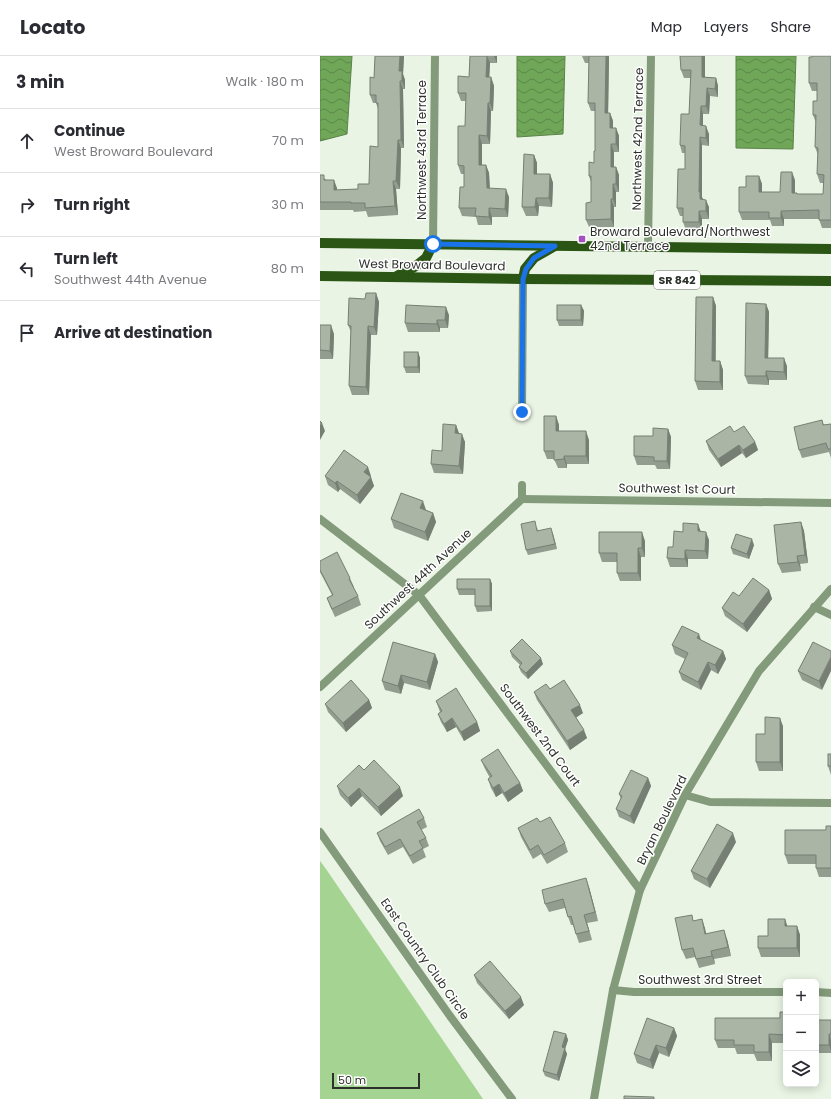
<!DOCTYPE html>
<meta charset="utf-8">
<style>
body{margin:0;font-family:Poppins,sans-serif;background:#f7f7f7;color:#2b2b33}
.controls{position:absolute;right:12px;bottom:12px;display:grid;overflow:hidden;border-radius:6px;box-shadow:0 2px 10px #0003}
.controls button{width:36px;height:36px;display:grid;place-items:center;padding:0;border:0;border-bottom:1px solid #e1e1e2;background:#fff;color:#2b2b33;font:20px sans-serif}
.scale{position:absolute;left:12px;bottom:10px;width:88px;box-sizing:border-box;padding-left:4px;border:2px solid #2c312b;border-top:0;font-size:11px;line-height:14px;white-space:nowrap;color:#2c312b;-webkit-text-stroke:3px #fff;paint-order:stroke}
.stop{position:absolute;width:12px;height:12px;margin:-9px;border:3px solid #1a73e8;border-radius:50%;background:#fff}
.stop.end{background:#1a73e8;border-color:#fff;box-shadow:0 1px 4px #0008}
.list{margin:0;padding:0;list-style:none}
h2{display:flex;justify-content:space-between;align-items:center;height:52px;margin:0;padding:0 16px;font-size:17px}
h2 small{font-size:13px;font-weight:400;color:#7c7c81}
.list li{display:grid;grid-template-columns:26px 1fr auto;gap:12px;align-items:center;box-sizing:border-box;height:64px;padding:0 16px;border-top:1px solid #e1e1e2}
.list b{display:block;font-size:15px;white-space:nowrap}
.list p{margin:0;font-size:13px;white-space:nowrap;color:#7c7c81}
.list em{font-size:13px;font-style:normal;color:#7c7c81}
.icon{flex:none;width:22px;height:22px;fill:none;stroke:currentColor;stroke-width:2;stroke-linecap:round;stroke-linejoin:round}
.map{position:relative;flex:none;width:511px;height:1043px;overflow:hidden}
header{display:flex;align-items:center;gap:24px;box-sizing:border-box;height:56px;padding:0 20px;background:#fff;border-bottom:1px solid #e1e1e2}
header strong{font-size:19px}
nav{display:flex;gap:22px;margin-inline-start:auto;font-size:14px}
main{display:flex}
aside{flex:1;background:#fff}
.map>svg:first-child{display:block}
.green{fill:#a4d392}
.water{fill:url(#water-waves);stroke:#5b834a}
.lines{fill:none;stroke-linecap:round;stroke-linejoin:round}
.street{stroke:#839b7a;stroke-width:8}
.primary{stroke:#2a5514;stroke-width:10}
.wall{fill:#929c8f}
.shaded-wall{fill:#777f74}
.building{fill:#aab5a6;stroke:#777f74}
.route{stroke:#1a73e8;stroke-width:5}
.poi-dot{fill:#a451c0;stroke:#fff;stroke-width:1.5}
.labels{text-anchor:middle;stroke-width:3;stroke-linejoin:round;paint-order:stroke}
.shield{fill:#fff;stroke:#6b6f6b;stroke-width:1}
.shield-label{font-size:11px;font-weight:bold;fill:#2c312b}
.street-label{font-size:12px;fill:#2c312b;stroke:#fff}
.poi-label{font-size:12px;fill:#2c312b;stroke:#fff;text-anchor:start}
</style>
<header>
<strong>Locato</strong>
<nav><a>Map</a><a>Layers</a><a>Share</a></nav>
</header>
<main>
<aside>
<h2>3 min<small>Walk · 180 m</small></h2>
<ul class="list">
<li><svg class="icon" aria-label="ahead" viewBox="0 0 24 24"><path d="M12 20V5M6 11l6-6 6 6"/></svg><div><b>Continue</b><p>West Broward Boulevard</p></div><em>70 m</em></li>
<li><svg class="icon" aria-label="right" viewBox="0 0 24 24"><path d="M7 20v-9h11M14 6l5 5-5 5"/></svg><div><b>Turn right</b></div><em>30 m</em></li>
<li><svg class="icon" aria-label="left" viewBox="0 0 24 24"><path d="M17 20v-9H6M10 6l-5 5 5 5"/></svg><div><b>Turn left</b><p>Southwest 44th Avenue</p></div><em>80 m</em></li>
<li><svg class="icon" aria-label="arrive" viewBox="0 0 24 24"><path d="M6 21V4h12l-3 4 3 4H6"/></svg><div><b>Arrive at destination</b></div></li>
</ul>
</aside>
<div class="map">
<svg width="511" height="1043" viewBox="0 0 511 1043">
<defs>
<pattern id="water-waves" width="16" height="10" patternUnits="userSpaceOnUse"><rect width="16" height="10" fill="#6fa657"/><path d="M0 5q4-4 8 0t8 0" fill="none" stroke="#5b8848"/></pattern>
</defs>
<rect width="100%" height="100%" fill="#e9f4e4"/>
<!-- green -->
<polygon class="green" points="0,805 6,813 163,1043 0,1043"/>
<!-- water -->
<g class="water">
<polygon points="0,0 32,0 27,78 0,85"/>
<polygon points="197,0 245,0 243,78 197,81"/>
<polygon points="416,0 476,0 473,93 416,92"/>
</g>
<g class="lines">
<!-- street -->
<g class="street">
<polyline points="113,188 115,0"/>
<polyline points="328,190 331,0"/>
<polyline points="202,356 203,223"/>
<polyline points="202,443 511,447"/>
<polyline points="0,463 99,539 320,834"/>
<polyline points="494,551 511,559"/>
<polyline points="0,631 202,443 202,429"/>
<polyline points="365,739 390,746 511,747"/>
<polyline points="0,776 130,960 192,1043"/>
<polyline points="293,934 314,936 466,936"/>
<polyline points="496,936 511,937"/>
<polyline points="274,1043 293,934 320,834 365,739 439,615 511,533"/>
</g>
<!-- primary -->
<g class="primary">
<polyline points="0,187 511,193"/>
<polyline points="0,220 203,223 511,225"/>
<polyline points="77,220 96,210 106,202 113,188"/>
<polyline points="203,223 205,213 214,202 235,190"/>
</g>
</g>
<!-- wall -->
<g class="wall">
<polygon points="55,0 84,0 83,18 85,24 85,33 83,33 84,92 81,92 80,133 76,133 78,159 48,161 46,155 34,156 33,154 0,154 0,119 17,132 17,134 38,133 49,128 58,91 58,53 56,47 53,47 50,39 54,22"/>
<polygon points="150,0 177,0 177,7 170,7 169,21 171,21 174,30 173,55 171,55 170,88 162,88 162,109 166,109 169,117 170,132 189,141 188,161 172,161 172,169 158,169 156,161 142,160 139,152 144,131 144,118 141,118 138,109 145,70 146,45 141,45 138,37 149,21"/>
<polygon points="262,0 289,0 288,57 290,57 293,65 293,72 296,72 299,80 299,96 294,96 294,111 296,111 299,119 299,136 296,136 296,151 294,151 294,171 269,171 266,164 271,146 271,126 269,120 274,107 275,95 275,55 271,55 268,47 269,7 265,7"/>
<polygon points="360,0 385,21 396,22 398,30 398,41 390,40 389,58 383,58 383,70 389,78 389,90 382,89 382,141 383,144 389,151 389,163 382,163 382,173 366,174 363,166 363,160 360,160 357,152 365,113 365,97 362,97 360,89 369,58 371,22 364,22 361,14"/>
<polygon points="511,0 511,172 502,172 499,163 464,163 464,170 452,170 450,164 422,164 419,156 426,131 439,120 442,128 442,136 460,136 475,124 475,137 477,137 477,138 503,138 504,127 500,127 497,118 498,99 495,91 496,67 493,59 497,45 497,35 492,35 489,27"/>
<polygon points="214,99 217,107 217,118 230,118 233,127 232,151 219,150 218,160 206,160 202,151"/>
<polygon points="56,237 59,246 57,279 51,279 49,339 32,339 29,330 31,276 28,269 45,243"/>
<polygon points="393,241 396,250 396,305 400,305 403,314 403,334 378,334 375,325"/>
<polygon points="446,248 449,256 448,302 467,310 467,324 449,324 449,329 428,328 425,320"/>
<polygon points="261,249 264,255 263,270 239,270 237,264"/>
<polygon points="129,259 128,272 120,272 120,276 88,276 85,267"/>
<polygon points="0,269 14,278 13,303 0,303"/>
<polygon points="98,296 100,302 100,317 86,317 84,311"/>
<polygon points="236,360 239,369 239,375 269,384 269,408 247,408 247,412 238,412 234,403 227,403 224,395"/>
<polygon points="502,364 504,369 511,368 511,402 509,396 482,402 479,394"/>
<polygon points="136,369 139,377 145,386 143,418 114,417 111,408 122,395"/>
<polygon points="348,373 351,381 350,413 337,413 335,409 317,409 314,400 333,380"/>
<polygon points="386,385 435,386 438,394 426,402 422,397 401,411 389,394"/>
<polygon points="5,420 51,420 50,421 54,430 40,448 20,433 18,436 8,429"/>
<polygon points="106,454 113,457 116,466 108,485 74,472 71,463"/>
<polygon points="481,466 484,475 488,507 480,508 481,515 462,517 458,508"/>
<polygon points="217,471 218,475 233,478 237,493 208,499 206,494"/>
<polygon points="363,476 381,476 389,484 388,503 368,503 368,511 350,511 347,502 353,491"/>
<polygon points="325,485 325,501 321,501 321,525 300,525 297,517 297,506 282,506 279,497"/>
<polygon points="434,489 429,503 413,498 411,492"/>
<polygon points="0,505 30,522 34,531 33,531 38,540 41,549 15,561 10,550 7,542 12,539 0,516"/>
<polygon points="170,523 172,528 172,555 157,556 155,550 155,539 139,539 137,533"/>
<polygon points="449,534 452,543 427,576 405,560 402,552 419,540"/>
<polygon points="381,584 403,595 406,603 398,618 391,614 381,634 362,624 359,616 365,603 355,598 352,589"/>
<polygon points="493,586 502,634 482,624 478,615"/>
<polygon points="190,595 223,608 208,623 201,616 199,611 200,609 192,601"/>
<polygon points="115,598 118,606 110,634 84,627 81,638 65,634 62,625"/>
<polygon points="230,633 263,657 256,661 267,682 250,694 217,644 214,636"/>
<polygon points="49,644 52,652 26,676 8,656 5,648"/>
<polygon points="116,645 157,666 160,675 144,685 136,671 127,676 121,666 118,658 120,656"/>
<polygon points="463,670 463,715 439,715 436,706"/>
<polygon points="511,698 511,719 508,710"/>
<polygon points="161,704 200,727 203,735 188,746 182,737 176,741 171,732 168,723 170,722 165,713"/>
<polygon points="44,714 83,740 61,760 42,740 31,751 20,739 17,730"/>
<polygon points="328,722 331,730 314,768 299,761 296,753 301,743 299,738"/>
<polygon points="104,762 107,771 101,774 106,782 109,790 103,793 106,801 93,808 83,791 68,799 60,785 57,777"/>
<polygon points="220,766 245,787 248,796 227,808 221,798 213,803 201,781 198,772"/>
<polygon points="511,770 511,821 499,821 496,812 496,808 468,808 465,799 506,774"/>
<polygon points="416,786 390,832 374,823 371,815"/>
<polygon points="269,831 278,865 267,867 272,884 259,887 253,869 251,869 245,852 229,856 225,848"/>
<polygon points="382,863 386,878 407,883 411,900 394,903 395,908 379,912 375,901 366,903 362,894 374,865"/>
<polygon points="465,863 467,870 477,870 480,879 480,901 441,901 438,892"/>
<polygon points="154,919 204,949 189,963 157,927"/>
<polygon points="466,956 466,987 452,987 452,1005 437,1005 434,998 417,998 415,992 398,992 395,984 460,962"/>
<rect x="496" y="964" width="15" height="33"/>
<polygon points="354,972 357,980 349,1001 339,997 333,1013 317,1007 314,998"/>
<polygon points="246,978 248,984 245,993 247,998 239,1025 225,1020 223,1015"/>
</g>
<!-- shaded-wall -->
<g class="shaded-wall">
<polygon points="80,0 84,0 83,18 85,24 85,33 82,25 79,15"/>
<polygon points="167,0 170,7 169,29 166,21"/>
<polygon points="174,0 177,0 177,7"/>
<polygon points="286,0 289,0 288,65 285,57"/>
<polygon points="382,0 385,0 385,29 382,21"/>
<polygon points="171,21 174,30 173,55 170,47"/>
<polygon points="396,22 398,30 398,41 395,33"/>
<polygon points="80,25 83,33 84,92 81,84"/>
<polygon points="387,32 390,40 389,58 386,50"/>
<polygon points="168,47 171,55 170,88 167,80"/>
<polygon points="381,50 383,58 383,77 380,69"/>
<polygon points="290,57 293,65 293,79 290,72"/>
<polygon points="386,70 389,78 389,90 386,82"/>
<polygon points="296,72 299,80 299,96 296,88"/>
<polygon points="159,79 162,88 162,117 159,109"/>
<polygon points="380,81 382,89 382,141 383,143 380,143 379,136"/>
<polygon points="78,84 81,92 80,133 76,125"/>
<polygon points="291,88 294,96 294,118 291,111"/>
<polygon points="214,99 217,107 217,126 214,118"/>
<polygon points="166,109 169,117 170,140 167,132"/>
<polygon points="296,111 299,119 299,136 296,128"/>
<polygon points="472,116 475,124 475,145 472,137"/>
<polygon points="230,118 233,127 232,151 229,142"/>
<polygon points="439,120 442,128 442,144 439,136"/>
<polygon points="14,124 17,132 17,143 14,134"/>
<polygon points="73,125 76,133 78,159 75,150"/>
<polygon points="293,128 296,136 296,151 293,143"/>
<polygon points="186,133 189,141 188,161 185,153"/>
<polygon points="216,142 219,150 218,160 215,151"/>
<polygon points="291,143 294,151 294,171 291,163"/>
<polygon points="386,144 389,151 389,163 386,155"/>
<polygon points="169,152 172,161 172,169 169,161"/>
<polygon points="379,155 382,163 382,173 379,166"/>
<polygon points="461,155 464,163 464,170 461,162"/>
<polygon points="56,237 59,246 57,279 54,271"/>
<polygon points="393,241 396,250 395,313 392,305"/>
<polygon points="446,248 449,256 448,310 445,302"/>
<polygon points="261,249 264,255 263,270 261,264"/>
<polygon points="126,251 129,259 128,272 125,264"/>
<polygon points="117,264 120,272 120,276 117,268"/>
<polygon points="11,269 14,278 13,303 10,295"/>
<polygon points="48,270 51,279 49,339 46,331"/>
<polygon points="98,296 100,302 100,317 98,311"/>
<polygon points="464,302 467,310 467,324 464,316"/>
<polygon points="400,305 403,314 403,334 400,326"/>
<polygon points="446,315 449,324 449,329 446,320"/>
<polygon points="236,360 239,369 239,384 236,375"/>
<polygon points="2,367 5,375 0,384 0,370"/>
<polygon points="136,369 139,378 135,377"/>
<polygon points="348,373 351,381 350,413 347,405"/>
<polygon points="266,375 269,384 269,408 266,400"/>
<polygon points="142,378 145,386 143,418 139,410"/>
<polygon points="435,386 438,394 426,402 423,394"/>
<polygon points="419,389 422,397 401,411 398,403"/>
<polygon points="244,400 247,408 247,412 244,403"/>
<polygon points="48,411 51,420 47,425 44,416"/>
<polygon points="51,421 54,430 40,448 37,439"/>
<polygon points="17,425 20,433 18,436 15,427"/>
<polygon points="103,445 106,454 103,461 100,452"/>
<polygon points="113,457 116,466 108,485 105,476"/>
<polygon points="481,466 484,475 488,507 485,499"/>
<polygon points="378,468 381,476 378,475"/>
<polygon points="231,472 233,478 237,493 235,488"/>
<polygon points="322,476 325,485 325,501 322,492"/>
<polygon points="386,476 389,484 388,503 385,495"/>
<polygon points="432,483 434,489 429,503 427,498"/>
<polygon points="318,492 321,501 321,525 318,517"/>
<polygon points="365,494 368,503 368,511 365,503"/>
<polygon points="477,500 480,508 481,515 478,506"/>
<polygon points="170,523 172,528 172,555 170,550"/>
<polygon points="449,534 452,543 427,576 423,568"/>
<polygon points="379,578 382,587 377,582"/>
<polygon points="403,595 406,603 398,618 395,609"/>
<polygon points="115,598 118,606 110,634 107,626"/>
<polygon points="511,601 511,615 502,634 499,625"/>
<polygon points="221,602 223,608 208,623 206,617"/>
<polygon points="388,606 391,614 381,634 378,626"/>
<polygon points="81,619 84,627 81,638 78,630"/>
<polygon points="49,644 52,652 26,676 23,667"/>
<polygon points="260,649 263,657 254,663 251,654"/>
<polygon points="132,662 136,671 127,676 124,668"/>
<polygon points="460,662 463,670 463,715 460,706"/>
<polygon points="157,666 160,675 144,685 141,676"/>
<polygon points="264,674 267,682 250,694 247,685"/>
<polygon points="328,722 331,730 314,768 310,760"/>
<polygon points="200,727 203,735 188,746 184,737"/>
<polygon points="179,728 182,737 176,741 173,732"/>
<polygon points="80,731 83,740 61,760 58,751"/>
<polygon points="39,732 42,740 31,751 28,742"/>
<polygon points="413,777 416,786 390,832 387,823"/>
<polygon points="266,822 269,831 278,865 275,856"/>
<polygon points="264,859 267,867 272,884 269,875"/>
<polygon points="382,863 385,872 388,887 385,878"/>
<polygon points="465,863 468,872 465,870"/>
<polygon points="477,870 480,879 480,901 477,892"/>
<polygon points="404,874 407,883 411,900 408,891"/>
<polygon points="391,895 394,903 395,908 392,900"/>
<polygon points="201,941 204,949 189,963 185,955"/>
<polygon points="354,972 357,980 349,1001 346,992"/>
<polygon points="246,978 248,984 245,993 247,998 239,1025 237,1019 242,991"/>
<polygon points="449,978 452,987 452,1005 449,996"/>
<polygon points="509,978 511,984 511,995 509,989"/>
<polygon points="336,989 339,997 333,1013 330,1004"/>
</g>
<!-- building -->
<g class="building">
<polygon points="55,0 80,0 79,15 82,15 82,25 80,25 81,84 78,84 76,125 73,125 75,150 45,152 45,147 31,147 31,146 0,146 0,119 4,119 4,124 14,124 14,134 38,133 38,128 49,128 50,90 58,91 58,47 56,47 56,39 50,39 50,21 54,22"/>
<polygon points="150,0 167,0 166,21 171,21 170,47 168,47 167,80 159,79 159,109 166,109 167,132 186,133 185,153 169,152 169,161 155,160 156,152 139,152 140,131 144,131 144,110 138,109 138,70 145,70 146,37 138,37 138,20 149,21"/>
<polygon points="269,0 286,0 285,57 290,57 290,72 296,72 296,88 291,88 291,111 296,111 296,128 293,128 293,143 291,143 291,163 266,164 266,147 271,146 271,120 269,120 269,106 274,107 274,95 275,95 275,47 268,47"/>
<polygon points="360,0 382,0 382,21 396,22 395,33 387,32 386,50 381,50 380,69 386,70 386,82 380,81 379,136 380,136 380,143 386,144 386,155 379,155 379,166 363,166 363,152 357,152 358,113 365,113 365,90 360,89 361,58 369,58 371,14 361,14"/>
<polygon points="492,0 511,0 511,164 499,164 499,154 461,155 461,162 449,162 449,156 419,156 419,131 426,131 426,120 439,120 439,136 460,136 461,116 472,116 472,137 477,137 477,138 503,138 504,119 497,118 498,92 495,91 496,59 493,59 493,45 497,45 497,27 489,27 489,1 492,1"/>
<polygon points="204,98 214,99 214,118 230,118 229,142 216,142 215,151 202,151"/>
<polygon points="46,237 56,237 54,271 48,270 46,331 29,330 31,270 28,269 29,242 45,243"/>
<polygon points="376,241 393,241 392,305 400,305 400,326 375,325"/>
<polygon points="426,247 446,248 445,302 464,302 464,316 446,315 446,320 425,320"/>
<polygon points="86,249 126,251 125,264 117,264 117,268 85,267"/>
<rect x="237" y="249" width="24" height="15"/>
<polygon points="0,269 11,269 10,295 0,294"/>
<rect x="84" y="296" width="14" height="15"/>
<polygon points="224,360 236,360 236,375 266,375 266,400 244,400 244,403 234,404 234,395 224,395"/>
<polygon points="502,364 503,369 511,368 511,393 508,393 506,387 479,394 474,371"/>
<polygon points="0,365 2,367 0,370"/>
<polygon points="123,368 136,369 135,377 142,378 139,410 111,408 112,394 122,395"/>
<polygon points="410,370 414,376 424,370 435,386 423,394 419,389 398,403 386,385"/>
<polygon points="333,372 348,373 347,405 334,405 334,401 314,400 314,380 333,380"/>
<polygon points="24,394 48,411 44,416 51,421 37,439 17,425 15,427 5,420"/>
<polygon points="81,437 103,445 100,452 113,457 105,476 71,463"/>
<polygon points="215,465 217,475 231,472 235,488 206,494 201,468"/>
<polygon points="481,466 485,499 477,500 478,506 458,508 454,469"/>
<polygon points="363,467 378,468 378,475 386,476 385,495 365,494 365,503 347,502 348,491 353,491 354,475 363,476"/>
<polygon points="279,476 322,476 322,492 318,492 318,517 297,517 297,497 279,497"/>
<polygon points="416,478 432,483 427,498 411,492"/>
<polygon points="17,496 30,522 29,523 38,540 12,553 7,542 13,539 0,514 0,505"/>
<polygon points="433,522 449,534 423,568 402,552 413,536 419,540"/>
<polygon points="137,523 170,523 170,550 155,550 155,533 137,533"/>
<polygon points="362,570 379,578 377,582 403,595 395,609 388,606 378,626 359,616 368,597 352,589"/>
<polygon points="202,583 221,602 206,617 199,611 202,607 190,595"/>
<polygon points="73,586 115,598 107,626 81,619 78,630 62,625"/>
<polygon points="493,586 511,595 511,601 499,625 478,615"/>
<polygon points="31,624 49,644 23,667 5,648"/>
<polygon points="244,624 260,649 251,654 264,674 247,685 214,636 226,628 230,633"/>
<polygon points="136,632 157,666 141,676 132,662 124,668 118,658 122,655 116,645"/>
<polygon points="445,661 460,662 460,706 436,706 436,678 445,678"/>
<polygon points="178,693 200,727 184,737 179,728 173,732 168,723 172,720 161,704"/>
<rect x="508" y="698" width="3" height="12"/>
<polygon points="54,704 80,731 58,751 39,732 28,742 17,730 39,709 44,714"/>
<polygon points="311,714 328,722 310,760 296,753 302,740 299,738"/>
<polygon points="99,753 104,762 97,766 106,782 99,785 103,792 90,800 80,783 65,791 57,777"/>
<polygon points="230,761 245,787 224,799 218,789 210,794 198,772 217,762 220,766"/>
<polygon points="397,768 413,777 387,823 371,815"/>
<polygon points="506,770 511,770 511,812 496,812 496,799 465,799 465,774 506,774"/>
<polygon points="266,822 275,856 264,859 269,875 256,878 251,860 248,861 243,843 225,848 222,834"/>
<polygon points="372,859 373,865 382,863 385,878 404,874 408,891 391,895 392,900 376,903 373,892 362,894 355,862"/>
<polygon points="448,863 465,863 465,870 477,870 477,892 438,892 438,880 448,880"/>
<polygon points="170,905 201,941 185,955 154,919"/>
<polygon points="460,956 466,956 466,979 449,978 449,996 434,996 434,989 414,989 414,984 395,984 395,962 460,962"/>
<polygon points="327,962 354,972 346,992 336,989 330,1004 314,998"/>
<polygon points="496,964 511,964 511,978 509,978 509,989 496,989"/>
<polygon points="234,975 246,978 242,991 245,992 237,1019 223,1015"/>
<polygon points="304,1040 334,1041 334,1043 304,1043"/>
</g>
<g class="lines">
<!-- route -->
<polyline class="route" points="113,188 235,190 214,202 206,213 203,223 202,356"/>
</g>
<!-- markers -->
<rect class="poi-dot" x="258" y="179" width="8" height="8" rx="2"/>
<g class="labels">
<!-- shield labels -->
<rect class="shield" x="334" y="215" width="46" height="18" rx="3"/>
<g class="shield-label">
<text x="357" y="228">SR 842</text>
</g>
<!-- street labels -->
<g class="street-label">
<text transform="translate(318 83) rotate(-89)" y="4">Northwest 42nd Terrace</text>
<text transform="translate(102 94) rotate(-90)" y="4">Northwest 43rd Terrace</text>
<text transform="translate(112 209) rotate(1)" y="4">West Broward Boulevard</text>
<text transform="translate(357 433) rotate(1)" y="4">Southwest 1st Court</text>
<text transform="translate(98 523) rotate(-43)" y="4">Southwest 44th Avenue</text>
<text transform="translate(220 679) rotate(53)" y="4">Southwest 2nd Court</text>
<text transform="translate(342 764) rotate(-64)" y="4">Bryan Boulevard</text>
<text transform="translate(105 903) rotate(55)" y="4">East Country Club Circle</text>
<text x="380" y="928">Southwest 3rd Street</text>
</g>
<!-- poi labels -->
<g class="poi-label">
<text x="270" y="180">Broward Boulevard/Northwest<tspan x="270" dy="14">42nd Terrace</tspan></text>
</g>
</g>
</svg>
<div class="controls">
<button>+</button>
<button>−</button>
<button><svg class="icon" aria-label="layers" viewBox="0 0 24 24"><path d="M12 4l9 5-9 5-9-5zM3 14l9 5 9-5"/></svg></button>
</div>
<div class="scale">50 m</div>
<div class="stop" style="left:113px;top:188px"></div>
<div class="stop end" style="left:202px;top:356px"></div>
</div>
</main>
